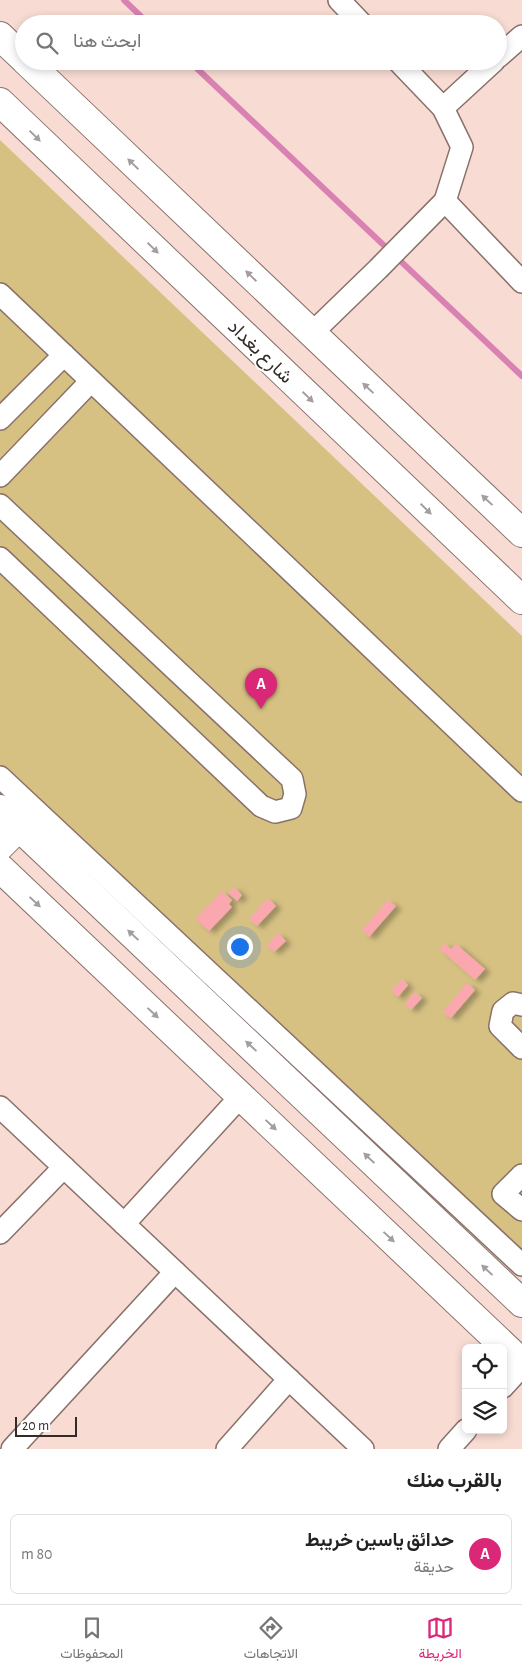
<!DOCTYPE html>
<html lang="ar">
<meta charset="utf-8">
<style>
body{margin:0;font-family:"Alegreya Sans",Vazirmatn,sans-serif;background:#f2f2f2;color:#222;direction:rtl}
.controls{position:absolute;right:15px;bottom:15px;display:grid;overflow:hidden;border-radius:8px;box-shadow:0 2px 8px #0003}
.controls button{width:45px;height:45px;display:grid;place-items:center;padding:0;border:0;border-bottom:1px solid #e0e0e0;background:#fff;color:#222;font:25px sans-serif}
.scale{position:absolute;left:15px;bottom:12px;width:62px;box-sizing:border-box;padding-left:5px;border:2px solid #342a27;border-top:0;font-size:14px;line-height:18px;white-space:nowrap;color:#342a27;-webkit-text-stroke:4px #fff;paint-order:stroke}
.you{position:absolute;left:239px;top:946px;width:18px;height:18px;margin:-12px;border:4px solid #fff;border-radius:50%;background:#1a73e8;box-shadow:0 0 0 8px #1a73e833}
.badge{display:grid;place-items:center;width:32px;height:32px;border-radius:50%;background:#db2777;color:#fff;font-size:16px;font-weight:700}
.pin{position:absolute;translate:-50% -41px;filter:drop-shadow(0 1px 2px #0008)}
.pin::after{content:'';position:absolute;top:26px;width:18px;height:15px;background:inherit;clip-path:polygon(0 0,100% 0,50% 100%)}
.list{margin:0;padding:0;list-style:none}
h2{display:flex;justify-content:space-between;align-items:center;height:65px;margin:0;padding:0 20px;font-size:21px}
h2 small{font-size:16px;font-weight:400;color:#767676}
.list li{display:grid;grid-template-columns:32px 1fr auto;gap:15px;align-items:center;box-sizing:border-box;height:80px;margin:0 10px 10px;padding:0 10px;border:1px solid #e0e0e0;border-radius:8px}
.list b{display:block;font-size:19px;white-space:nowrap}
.list p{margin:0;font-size:16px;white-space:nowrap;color:#767676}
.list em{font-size:16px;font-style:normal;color:#767676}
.icon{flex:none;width:28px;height:28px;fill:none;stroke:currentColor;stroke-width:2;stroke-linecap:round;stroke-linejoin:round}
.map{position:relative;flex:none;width:522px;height:1449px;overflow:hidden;direction:ltr}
.search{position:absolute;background:#fff;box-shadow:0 2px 8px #0003;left:15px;right:15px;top:15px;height:55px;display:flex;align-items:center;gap:12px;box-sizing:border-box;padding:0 18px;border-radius:28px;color:#767676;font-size:19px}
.sheet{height:155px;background:#fff}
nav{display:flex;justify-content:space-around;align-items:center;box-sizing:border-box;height:70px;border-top:1px solid #e0e0e0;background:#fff;font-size:14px;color:#767676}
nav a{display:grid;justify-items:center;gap:2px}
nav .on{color:#db2777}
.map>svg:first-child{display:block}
.green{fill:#d6c183}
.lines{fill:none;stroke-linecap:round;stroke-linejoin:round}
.stream{stroke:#d981b2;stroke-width:6}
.building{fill:#faa7b0;filter:url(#shadow)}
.street-casing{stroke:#897169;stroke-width:24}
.secondary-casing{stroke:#897169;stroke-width:30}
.highway-casing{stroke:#897169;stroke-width:30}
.street{stroke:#fff;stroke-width:21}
.secondary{stroke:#fff;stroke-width:28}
.highway{stroke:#fff;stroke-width:28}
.oneway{fill:#a49f9e}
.labels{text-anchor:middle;stroke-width:4;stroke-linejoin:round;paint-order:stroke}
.street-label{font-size:19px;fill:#342a27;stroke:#fff}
</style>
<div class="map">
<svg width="522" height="1449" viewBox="0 0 522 1449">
<defs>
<filter id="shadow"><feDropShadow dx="5.5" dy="3" stdDeviation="2.5" flood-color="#0004"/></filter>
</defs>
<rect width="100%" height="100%" fill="#f8dcd3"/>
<!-- green -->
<polygon class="green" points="0,140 522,636 522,1275 0,782"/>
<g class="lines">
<!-- stream -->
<g class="stream">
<polyline points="124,0 149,24"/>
<polyline points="189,61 522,376"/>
</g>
</g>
<!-- building -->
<g class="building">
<polygon points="234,887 242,895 237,901 228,892"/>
<polygon points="222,891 232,900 229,904 232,907 209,931 196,919"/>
<polygon points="268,898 276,906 257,926 249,919"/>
<polygon points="388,900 396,906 369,937 362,930"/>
<polygon points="278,933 286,941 274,952 267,945"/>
<polygon points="444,943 451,949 456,944 485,969 475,980 440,949"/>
<polygon points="402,979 408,985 398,997 391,991"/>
<polygon points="467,983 475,990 451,1018 443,1012"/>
<polygon points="415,992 422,998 411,1010 405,1004"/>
</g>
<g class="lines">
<defs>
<g id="street">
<polyline points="339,0 362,24"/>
<polyline points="498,57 522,36"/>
<polyline points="443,108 494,61"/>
<polyline points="445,201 522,282"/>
<polyline points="0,294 522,791"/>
<polyline points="311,334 378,269 445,201 462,147 443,108 398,61"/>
<polyline points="0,419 64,355"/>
<polyline points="0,476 91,381"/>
<polyline points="0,505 292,779 295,794 291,808 275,812 261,806 0,558"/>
<polyline points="0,777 522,1265"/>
<polyline points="522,1005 513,1003 503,1011 500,1026 522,1048"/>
<polyline points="0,1107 363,1449"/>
<polyline points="522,1175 503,1194 522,1210"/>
<polyline points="124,1224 241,1096"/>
<polyline points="0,1233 64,1167"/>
<polyline points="503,1387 522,1366"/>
<polyline points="12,1449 175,1272"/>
<polyline points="227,1449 289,1379"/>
<polyline points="449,1449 466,1430"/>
</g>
<g id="secondary">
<polyline points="0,809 522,1303"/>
<polyline points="0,846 19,827"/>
<polyline points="0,868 522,1363"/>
</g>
<g id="highway">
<polyline points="0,36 24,59"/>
<polyline points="26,61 522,533"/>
<polyline points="0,102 522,600"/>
</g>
</defs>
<!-- street casing -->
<use href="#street" class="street-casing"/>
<!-- secondary casing -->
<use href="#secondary" class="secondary-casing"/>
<!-- highway casing -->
<use href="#highway" class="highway-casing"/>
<!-- street -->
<use href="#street" class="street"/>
<!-- secondary -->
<use href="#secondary" class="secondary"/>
<!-- highway -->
<use href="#highway" class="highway"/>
</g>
<!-- one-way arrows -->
<defs><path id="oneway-solid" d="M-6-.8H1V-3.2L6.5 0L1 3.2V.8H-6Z" transform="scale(1.25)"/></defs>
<g class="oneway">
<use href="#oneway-solid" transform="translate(35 136) rotate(44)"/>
<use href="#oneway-solid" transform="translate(133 164) rotate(-136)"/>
<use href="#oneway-solid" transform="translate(153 248) rotate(44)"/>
<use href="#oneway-solid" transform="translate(251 276) rotate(-136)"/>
<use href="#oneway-solid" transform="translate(368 388) rotate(-137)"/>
<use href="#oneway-solid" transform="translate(308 397) rotate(44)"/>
<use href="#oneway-solid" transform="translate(487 500) rotate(-137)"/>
<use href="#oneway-solid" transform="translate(426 509) rotate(44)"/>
<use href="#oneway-solid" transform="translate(35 902) rotate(43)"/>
<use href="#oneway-solid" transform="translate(133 935) rotate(-137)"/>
<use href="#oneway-solid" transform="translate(153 1013) rotate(43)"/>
<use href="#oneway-solid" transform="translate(251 1046) rotate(-137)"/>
<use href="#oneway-solid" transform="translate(271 1125) rotate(43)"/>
<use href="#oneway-solid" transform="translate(369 1158) rotate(-137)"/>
<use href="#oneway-solid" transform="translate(389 1237) rotate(43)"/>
<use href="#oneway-solid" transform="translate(487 1270) rotate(-137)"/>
</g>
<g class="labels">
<!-- street labels -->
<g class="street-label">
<text transform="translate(261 351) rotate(44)" y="7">شارع بغداد</text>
</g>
</g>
</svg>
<div class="controls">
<button><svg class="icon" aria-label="locate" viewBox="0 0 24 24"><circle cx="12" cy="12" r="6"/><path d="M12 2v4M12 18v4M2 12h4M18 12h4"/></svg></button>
<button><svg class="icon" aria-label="layers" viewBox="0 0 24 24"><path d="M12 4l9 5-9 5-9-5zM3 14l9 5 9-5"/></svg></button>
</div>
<div class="scale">20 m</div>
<div class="you"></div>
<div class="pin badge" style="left:261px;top:709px">A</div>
<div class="search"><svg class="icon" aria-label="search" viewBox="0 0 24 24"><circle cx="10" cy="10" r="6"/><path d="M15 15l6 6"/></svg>ابحث هنا</div>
</div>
<section class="sheet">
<h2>بالقرب منك<small></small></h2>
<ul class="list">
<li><span class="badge">A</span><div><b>حدائق ياسين خريبط</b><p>حديقة</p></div><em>80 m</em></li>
</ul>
</section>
<nav>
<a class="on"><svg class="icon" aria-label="map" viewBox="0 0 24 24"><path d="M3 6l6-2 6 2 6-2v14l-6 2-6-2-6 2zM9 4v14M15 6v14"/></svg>الخريطة</a>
<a><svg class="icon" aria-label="directions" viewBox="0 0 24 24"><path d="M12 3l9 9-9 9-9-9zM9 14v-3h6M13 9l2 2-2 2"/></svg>الاتجاهات</a>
<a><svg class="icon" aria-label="saved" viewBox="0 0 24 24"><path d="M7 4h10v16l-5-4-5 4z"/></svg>المحفوظات</a>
</nav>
